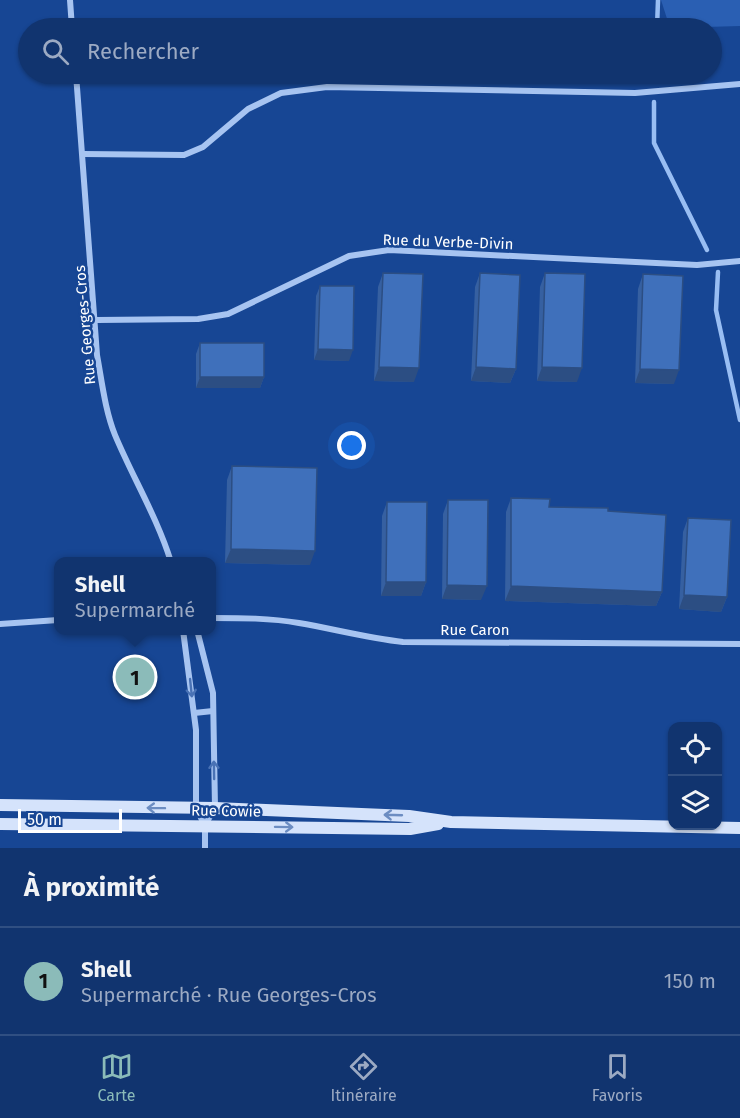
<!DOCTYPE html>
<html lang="fr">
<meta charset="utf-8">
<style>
body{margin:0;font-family:"Fira Sans",sans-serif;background:#1a3c74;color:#f1f3f6}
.controls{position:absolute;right:18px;bottom:18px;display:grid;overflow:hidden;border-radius:12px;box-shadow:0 2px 4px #0004}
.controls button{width:54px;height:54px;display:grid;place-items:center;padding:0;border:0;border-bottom:2px solid #304f82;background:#11346f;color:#f1f3f6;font:30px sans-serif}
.scale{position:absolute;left:18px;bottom:15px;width:104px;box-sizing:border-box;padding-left:6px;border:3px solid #fff;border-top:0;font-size:16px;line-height:21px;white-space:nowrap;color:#fff;-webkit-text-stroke:4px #174694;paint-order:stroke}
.you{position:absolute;left:352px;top:446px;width:21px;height:21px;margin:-15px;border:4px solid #fff;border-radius:50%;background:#1a73e8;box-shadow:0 0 0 9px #1a73e833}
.badge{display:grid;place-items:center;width:39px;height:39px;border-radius:50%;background:#8bbbb9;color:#111;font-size:20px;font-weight:700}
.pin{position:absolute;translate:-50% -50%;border:3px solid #fff;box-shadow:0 2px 6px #0006}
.popup{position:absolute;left:54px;top:557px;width:162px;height:78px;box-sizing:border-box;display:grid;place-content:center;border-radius:12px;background:#11346f;filter:drop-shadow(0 2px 4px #0005);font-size:20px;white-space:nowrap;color:#9caac3}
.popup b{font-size:22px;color:#f1f3f6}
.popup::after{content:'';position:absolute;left:50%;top:100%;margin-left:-12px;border:12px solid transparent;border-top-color:#11346f}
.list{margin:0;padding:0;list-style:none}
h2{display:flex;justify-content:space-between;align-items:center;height:78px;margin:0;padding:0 24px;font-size:26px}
h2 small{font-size:20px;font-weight:400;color:#9caac3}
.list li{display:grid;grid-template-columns:39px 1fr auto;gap:18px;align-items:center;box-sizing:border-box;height:108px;padding:0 24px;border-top:2px solid #304f82}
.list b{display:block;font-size:22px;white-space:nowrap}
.list p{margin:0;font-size:20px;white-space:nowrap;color:#9caac3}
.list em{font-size:20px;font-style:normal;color:#9caac3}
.icon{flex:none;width:33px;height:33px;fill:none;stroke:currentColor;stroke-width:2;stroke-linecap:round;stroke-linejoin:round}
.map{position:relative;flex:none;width:740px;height:848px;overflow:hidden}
.search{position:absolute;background:#11346f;box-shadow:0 2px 4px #0004;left:18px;right:18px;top:18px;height:66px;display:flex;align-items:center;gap:15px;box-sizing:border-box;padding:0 21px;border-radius:33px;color:#9caac3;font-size:22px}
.sheet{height:186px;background:#11346f}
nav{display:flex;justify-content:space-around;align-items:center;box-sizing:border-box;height:84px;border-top:2px solid #304f82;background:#11346f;font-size:16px;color:#9caac3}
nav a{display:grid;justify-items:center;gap:3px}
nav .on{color:#8bbbb9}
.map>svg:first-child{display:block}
.green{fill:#2a5fb3}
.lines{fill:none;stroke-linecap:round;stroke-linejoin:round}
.stream{stroke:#99bef3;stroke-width:4.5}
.minor{stroke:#a7c4f1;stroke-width:6}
.secondary{stroke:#d5e3fb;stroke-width:12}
.wall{fill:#3660a1}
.shaded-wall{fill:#2c4e83}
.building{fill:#3f70bb;stroke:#2c4e83;stroke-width:1.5}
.oneway{stroke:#4972b5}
.oneway2{stroke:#6c8dc2}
.labels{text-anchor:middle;stroke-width:5;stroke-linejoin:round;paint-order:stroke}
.street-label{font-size:15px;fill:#fff;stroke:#174694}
</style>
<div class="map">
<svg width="740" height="848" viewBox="0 0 740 848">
<rect width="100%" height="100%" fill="#174694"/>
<!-- green -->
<polygon class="green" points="661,0 740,0 740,26 670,28"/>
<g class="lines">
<!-- stream -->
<g class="stream">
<polyline points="657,28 658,0"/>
<polyline points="654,74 654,79"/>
<polyline points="654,102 654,143 707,250"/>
<polyline points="718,272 716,310 740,420"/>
</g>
<!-- minor -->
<g class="minor">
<polyline points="70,0 72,28"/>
<path d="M 76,74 L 97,355 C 102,382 105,410 115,435 C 133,478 157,517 171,562"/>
<polyline points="83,154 184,155 203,147 248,109 281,93 327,87 635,93 740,84"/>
<polyline points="97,320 198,319 228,314 349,256 389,250 697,265 740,261"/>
<path d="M 212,618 C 241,618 270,618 299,623 C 334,629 368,638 403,642 L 740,644"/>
<polyline points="0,624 58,620"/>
<polyline points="183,630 196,730 196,808 205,826 205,848"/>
<polyline points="197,630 213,693 215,808 205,825"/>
<polyline points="194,713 213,711"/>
</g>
<!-- secondary -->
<g class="secondary">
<polyline points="0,805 215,808 409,816 451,822 740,828"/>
<polyline points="0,824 410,829 438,824"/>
</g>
</g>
<!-- wall -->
<g class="wall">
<polygon points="383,273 414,382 374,381 378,287"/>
<polygon points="480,273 516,369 510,383 471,381 475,287"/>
<polygon points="545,273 577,382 537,381 540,287"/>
<polygon points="643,274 674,384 635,383 638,289"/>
<polygon points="320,286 349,361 314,360 316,296"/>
<polygon points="200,343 264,377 260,388 196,388 196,354"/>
<polygon points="232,466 310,565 225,563 227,480"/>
<polygon points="511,498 549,507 608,511 662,592 656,606 505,601 506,512"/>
<polygon points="448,500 481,600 442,599 443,514"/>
<polygon points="387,502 426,582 421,596 381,596 382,516"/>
<polygon points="688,518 727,597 721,612 679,609 683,532"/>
</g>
<!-- shaded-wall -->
<g class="shaded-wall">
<polygon points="318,349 353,350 349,361 314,360"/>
<polygon points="379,367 419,368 414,382 374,381"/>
<polygon points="476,367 516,369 510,383 471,381"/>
<polygon points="542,367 582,368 577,382 537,381"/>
<polygon points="640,369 679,370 674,384 635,383"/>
<polygon points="200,377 264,377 260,388 196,388"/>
<polygon points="231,549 315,551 310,565 225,563"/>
<polygon points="386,582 426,582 421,596 381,596"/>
<polygon points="447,585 487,586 481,600 442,599"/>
<polygon points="511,586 662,592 656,606 505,601"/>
<polygon points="684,595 727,597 721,612 679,609"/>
</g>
<!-- building -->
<g class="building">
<polygon points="383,273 423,274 419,368 379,367"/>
<polygon points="480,273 520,275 516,369 476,367"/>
<polygon points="545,273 585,274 582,368 542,367"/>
<polygon points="643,274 683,276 679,370 640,369"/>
<polygon points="320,286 354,286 353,350 318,349"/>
<rect x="200" y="343" width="64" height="34"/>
<polygon points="232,466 317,468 315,551 231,549"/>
<polygon points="511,498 550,499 549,507 608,508 608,511 666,515 662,592 511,586"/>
<polygon points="448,500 488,500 487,586 447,585"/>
<polygon points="387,502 427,502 426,582 386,582"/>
<polygon points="688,518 731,520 727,597 684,595"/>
</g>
<!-- one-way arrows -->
<defs><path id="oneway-shaft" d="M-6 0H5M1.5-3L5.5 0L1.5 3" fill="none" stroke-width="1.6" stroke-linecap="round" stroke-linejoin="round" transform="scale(1.5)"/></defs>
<g class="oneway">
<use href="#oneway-shaft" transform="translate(191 688) rotate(84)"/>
<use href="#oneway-shaft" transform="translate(214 770) rotate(-91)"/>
</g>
<g class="oneway2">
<use href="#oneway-shaft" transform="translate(156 808) rotate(-179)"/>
<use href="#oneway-shaft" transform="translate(393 815) rotate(-178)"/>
<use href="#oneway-shaft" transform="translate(284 827) rotate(1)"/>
</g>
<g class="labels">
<!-- street labels -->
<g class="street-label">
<text transform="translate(448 242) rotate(2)" y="5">Rue du Verbe-Divin</text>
<text transform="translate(85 325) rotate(-95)" y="5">Rue Georges-Cros</text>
<text x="475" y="635">Rue Caron</text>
<text transform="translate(226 811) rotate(1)" y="5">Rue Cowie</text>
</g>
</g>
</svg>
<div class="controls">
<button><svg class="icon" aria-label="locate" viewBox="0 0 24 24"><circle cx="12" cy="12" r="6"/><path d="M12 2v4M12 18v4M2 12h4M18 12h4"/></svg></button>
<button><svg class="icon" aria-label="layers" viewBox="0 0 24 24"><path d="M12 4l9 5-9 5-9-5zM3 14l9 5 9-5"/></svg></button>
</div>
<div class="scale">50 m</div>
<div class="you"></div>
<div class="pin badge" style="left:135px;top:677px">1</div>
<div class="popup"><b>Shell</b>Supermarché</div>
<div class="search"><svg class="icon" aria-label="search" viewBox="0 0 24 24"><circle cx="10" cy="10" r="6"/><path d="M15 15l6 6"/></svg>Rechercher</div>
</div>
<section class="sheet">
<h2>À proximité<small></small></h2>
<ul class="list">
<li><span class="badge">1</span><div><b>Shell</b><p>Supermarché · Rue Georges-Cros</p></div><em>150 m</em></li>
</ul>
</section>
<nav>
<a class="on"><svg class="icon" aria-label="map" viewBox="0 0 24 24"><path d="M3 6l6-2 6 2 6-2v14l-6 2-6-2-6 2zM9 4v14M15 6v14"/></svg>Carte</a>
<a><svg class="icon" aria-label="directions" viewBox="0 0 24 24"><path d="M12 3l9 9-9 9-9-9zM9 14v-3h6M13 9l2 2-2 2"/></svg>Itinéraire</a>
<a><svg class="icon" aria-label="saved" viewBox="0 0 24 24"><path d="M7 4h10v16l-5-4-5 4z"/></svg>Favoris</a>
</nav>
